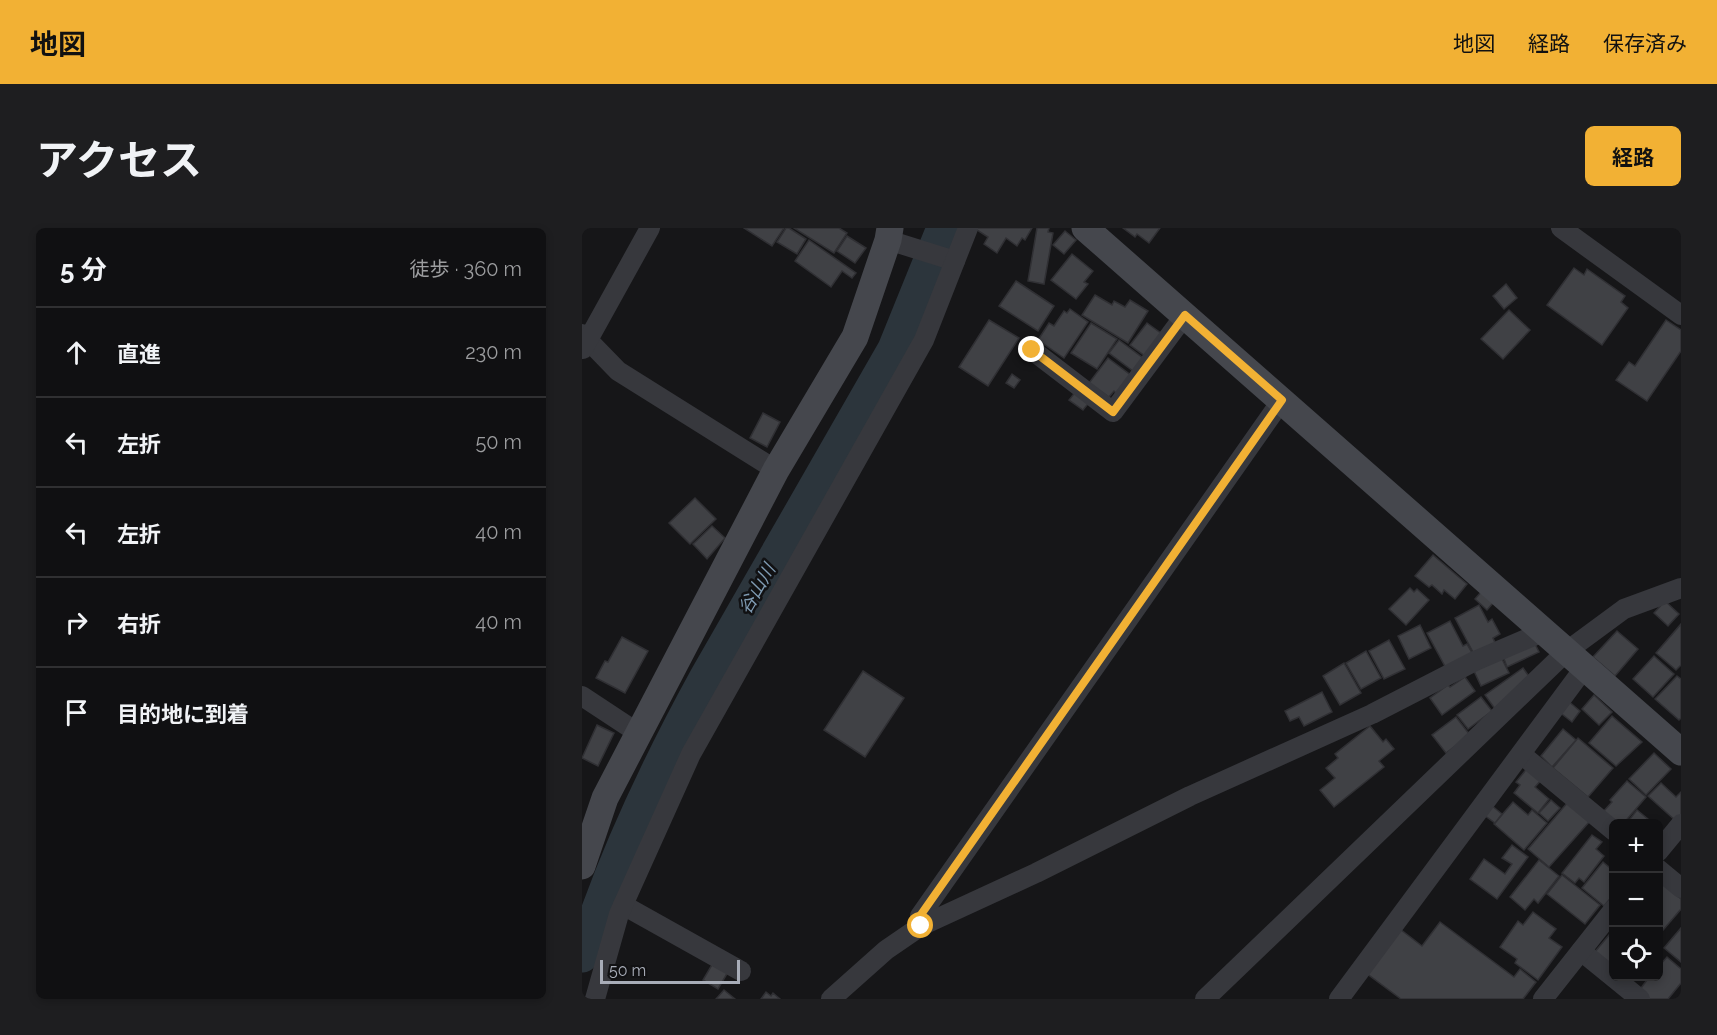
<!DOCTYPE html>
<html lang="ja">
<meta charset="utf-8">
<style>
body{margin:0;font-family:Raleway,"Noto Sans JP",sans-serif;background:#1e1e20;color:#f1f3f6}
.controls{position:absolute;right:18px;bottom:18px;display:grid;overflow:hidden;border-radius:9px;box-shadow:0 3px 9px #0003}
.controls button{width:54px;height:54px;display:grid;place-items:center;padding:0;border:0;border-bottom:2px solid #303032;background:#101012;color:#f1f3f6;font:30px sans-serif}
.scale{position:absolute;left:18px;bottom:15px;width:140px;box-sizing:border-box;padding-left:6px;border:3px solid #a8adb8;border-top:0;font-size:16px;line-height:21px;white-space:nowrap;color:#a8adb8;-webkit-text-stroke:4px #111113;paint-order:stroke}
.stop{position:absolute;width:18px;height:18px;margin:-14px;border:4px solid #f2b134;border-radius:50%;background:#fff}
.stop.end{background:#f2b134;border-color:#fff;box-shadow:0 2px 6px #0008}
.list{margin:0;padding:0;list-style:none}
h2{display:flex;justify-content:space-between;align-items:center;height:78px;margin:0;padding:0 24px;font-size:26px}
h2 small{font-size:20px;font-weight:400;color:#9c9d9f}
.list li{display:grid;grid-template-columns:39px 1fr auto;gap:18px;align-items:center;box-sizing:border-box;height:90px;padding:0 24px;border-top:2px solid #303032}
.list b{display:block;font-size:22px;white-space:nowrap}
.list em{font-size:20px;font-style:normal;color:#9c9d9f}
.icon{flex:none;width:33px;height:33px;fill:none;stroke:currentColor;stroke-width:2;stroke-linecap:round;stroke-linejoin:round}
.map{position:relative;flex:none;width:1099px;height:771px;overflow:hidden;border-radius:9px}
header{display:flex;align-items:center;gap:36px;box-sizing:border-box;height:84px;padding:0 30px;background:#f2b134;color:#111}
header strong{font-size:28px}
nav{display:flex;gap:33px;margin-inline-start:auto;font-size:21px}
.intro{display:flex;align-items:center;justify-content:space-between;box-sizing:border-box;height:144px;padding:0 36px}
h1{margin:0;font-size:42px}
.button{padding:15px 27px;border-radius:9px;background:#f2b134;color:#111;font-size:21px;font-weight:700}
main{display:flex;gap:36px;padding:0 36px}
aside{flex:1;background:#101012;border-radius:9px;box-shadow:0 3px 9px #0003}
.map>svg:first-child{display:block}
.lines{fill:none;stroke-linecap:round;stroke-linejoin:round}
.river{stroke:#2c353c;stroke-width:33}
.building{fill:#404145;stroke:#303034;stroke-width:1.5}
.street{stroke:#37383d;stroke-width:20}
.secondary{stroke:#45474d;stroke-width:27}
.route{stroke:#f2b134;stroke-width:8}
.labels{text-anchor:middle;stroke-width:5;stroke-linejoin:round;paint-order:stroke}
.water-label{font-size:18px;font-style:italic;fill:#7f9bb3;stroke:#111113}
</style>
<header>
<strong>地図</strong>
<nav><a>地図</a><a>経路</a><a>保存済み</a></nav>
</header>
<div class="intro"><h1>アクセス</h1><a class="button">経路</a></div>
<main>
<aside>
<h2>5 分<small>徒歩 · 360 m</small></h2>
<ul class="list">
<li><svg class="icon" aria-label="ahead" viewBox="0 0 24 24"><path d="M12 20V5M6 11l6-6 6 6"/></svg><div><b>直進</b></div><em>230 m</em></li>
<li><svg class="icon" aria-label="left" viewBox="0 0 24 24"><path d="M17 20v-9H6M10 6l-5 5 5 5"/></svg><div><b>左折</b></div><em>50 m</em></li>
<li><svg class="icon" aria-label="left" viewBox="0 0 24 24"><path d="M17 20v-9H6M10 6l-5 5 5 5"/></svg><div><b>左折</b></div><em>40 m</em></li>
<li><svg class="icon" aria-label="right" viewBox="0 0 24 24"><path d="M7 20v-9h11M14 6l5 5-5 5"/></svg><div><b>右折</b></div><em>40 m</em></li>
<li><svg class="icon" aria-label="arrive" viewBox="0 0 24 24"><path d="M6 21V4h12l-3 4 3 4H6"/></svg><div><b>目的地に到着</b></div></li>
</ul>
</aside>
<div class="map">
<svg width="1099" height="771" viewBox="0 0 1099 771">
<rect width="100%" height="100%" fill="#161618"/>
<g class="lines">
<!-- river -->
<path class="river" d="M 0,728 C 31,631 75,538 124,449 L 312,121 L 361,0"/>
</g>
<!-- building -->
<g class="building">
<polygon points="162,0 202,0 190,18"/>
<polygon points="204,0 207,0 224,11 215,26 195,14"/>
<polygon points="212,0 257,0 265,5 252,25"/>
<polygon points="392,0 450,0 443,12 440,10 435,18 424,10 415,25 402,16 406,9"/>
<polygon points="455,0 467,0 466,4 471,5 462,56 446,53"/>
<polygon points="541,0 578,0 567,15 555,6 553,9"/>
<polygon points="483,3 494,12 482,26 471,17"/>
<polygon points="265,8 284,20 273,35 255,23"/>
<polygon points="227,12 274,45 270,50 260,43 249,59 213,33"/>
<polygon points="490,26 511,43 502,54 506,56 494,71 469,52"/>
<polygon points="992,40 1002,47 1005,41 1043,68 1039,74 1046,80 1020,117 965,77"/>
<polygon points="434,53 472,78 456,103 417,78"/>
<polygon points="924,56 935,70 922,81 911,68"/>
<polygon points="513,67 530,77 532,73 543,79 548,72 566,83 546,115 500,87"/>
<polygon points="488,81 506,94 482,130 456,112 467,95 472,98 482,83 485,85"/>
<polygon points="927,82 948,102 921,131 899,111"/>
<polygon points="407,92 437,110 406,158 377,139"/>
<polygon points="1084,92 1099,102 1099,123 1065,173 1034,152 1047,134 1053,138"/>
<polygon points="509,95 535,111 515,141 489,125"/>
<polygon points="565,95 580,106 563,128 548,117"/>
<polygon points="537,112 561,130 551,143 527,125"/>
<polygon points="526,130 550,148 536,167 532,163 527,169 507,155"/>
<polygon points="430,146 438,152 432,160 424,155"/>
<polygon points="495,162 509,172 501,182 487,172"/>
<polygon points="181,185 198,194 185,219 168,210"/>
<polygon points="113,270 134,291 108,316 87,295"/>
<polygon points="130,298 143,310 125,331 111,316"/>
<polygon points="851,327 885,356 873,371 862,362 860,366 850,357 847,359 833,348"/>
<polygon points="828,360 832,364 835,361 847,372 824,397 807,381"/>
<polygon points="899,364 911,375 905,382 893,371"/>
<polygon points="1083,373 1097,386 1086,398 1072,385"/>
<polygon points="897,377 906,394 910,391 918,406 911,410 914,417 893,428 873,390"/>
<polygon points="868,393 881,418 885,416 892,428 865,442 845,405"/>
<polygon points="1099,396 1099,437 1094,442 1074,425"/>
<polygon points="838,397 849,420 827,431 816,408"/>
<polygon points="1035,403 1056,421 1033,448 1011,429"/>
<polygon points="40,409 66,423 43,465 14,450 23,433 26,434"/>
<polygon points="807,412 823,441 802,451 787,423"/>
<polygon points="952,414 957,424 925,439 921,428"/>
<polygon points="784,423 799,450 779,461 764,435"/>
<polygon points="1072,428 1092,446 1071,469 1051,451"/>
<polygon points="919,429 927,445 899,458 891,441"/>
<polygon points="762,435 779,465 758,477 741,448"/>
<polygon points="941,440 949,451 913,481 903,467"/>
<polygon points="281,443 322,470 283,529 242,502"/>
<polygon points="1095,448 1099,451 1099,490 1097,492 1073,471"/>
<polygon points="883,449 893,463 860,487 848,470 866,457 868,459"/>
<polygon points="740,464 750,484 722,498 717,489 708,493 703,483"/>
<polygon points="1012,467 1030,484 1017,497 1000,481"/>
<polygon points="899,469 910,483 886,501 875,487"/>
<polygon points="985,472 998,483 990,494 976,483"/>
<polygon points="1030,488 1060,514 1034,538 1007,515"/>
<polygon points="874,489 888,507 864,525 850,507"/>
<polygon points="15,497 32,505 16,538 0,530"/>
<polygon points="788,498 801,514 804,511 812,521 797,533 802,539 752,579 738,562 753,550 744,540 756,530 753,526"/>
<polygon points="981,501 994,512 970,539 959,528"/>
<polygon points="996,510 1031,540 1006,569 971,540"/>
<polygon points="1072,525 1089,541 1064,567 1047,551"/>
<polygon points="947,538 961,550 953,559 967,571 956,585 932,565 938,557 934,554"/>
<polygon points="1045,553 1064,569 1041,596 1032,596 1020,585 1030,574 1028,572"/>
<polygon points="1079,555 1094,569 1099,564 1099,588 1094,593 1066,568"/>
<polygon points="969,572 978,580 966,593 957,585"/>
<polygon points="931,574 946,587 950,582 965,595 942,622 912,596"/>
<polygon points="986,574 1008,593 967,639 946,621"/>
<polygon points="909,577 920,586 913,595 902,587"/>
<polygon points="1055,582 1072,596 1044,596"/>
<polygon points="1010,607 1020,614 1014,621 1022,628 1002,654 997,650 993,655 980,645"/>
<polygon points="930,617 946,629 915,671 888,651 902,631 923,646 930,636 920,630"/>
<polygon points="957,632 977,648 956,675 952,671 943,682 928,669"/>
<polygon points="1021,634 1027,639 1032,634 1032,666 1022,678 1000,660"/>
<polygon points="980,647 1018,677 1003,696 965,666"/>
<polygon points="1076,651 1099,671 1099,681 1076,708"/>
<polygon points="951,684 974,701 967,710 980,719 956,752 933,735 935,731 918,719 936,693 941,697"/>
<polygon points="858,694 932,749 938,741 954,754 941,771 819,771 780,742 814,698 840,718"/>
<polygon points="1099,700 1099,734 1082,720"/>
<polygon points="1032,701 1032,741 1012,725"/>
<polygon points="1085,729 1099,741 1099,755 1086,771 1064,771 1056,764 1068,748 1076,748 1076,739"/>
<polygon points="131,735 146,744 136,761 121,752"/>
<polygon points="142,762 153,771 134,771"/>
<polygon points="184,764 189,768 191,765 198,771 179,771"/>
</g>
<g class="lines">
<!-- street -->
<g class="street">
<polyline points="979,0 1099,87"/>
<polyline points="306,12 373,33"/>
<polyline points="0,106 36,143 194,242"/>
<polyline points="1,121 68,0"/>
<polyline points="450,122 531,184 603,87"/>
<polyline points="0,468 56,505"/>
<polyline points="939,526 1032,603"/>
<polyline points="1076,624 1099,596"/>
<polyline points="1076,641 1099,660"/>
<polyline points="41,677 159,743"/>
<polyline points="339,698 338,688 700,172"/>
<polyline points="999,723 1058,771"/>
<polyline points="13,771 37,686 109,526 342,112 386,0"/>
<polyline points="249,771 304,722 339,698 454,645 608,568 790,486 893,433 963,403"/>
<polyline points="623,771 985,423 1042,381 1099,360"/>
<polyline points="757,771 1003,439"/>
<polyline points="961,771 1032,681"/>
</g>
<!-- secondary -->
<g class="secondary">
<polyline points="503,0 1099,524"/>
<polyline points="0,638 23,570 194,242 273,109 306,12 308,0"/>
</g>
</g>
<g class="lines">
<!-- route -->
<polyline class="route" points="339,698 338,688 700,172 603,87 531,184 450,122"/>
</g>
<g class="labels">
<!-- water labels -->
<g class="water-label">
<text transform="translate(175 361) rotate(-60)" y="6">谷山川</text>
</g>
</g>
</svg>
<div class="controls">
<button>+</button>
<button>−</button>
<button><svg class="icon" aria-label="locate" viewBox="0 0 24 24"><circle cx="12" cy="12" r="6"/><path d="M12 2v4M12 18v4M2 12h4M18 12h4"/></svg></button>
</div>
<div class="scale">50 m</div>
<div class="stop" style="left:339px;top:698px"></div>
<div class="stop end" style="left:450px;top:122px"></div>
</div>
</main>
